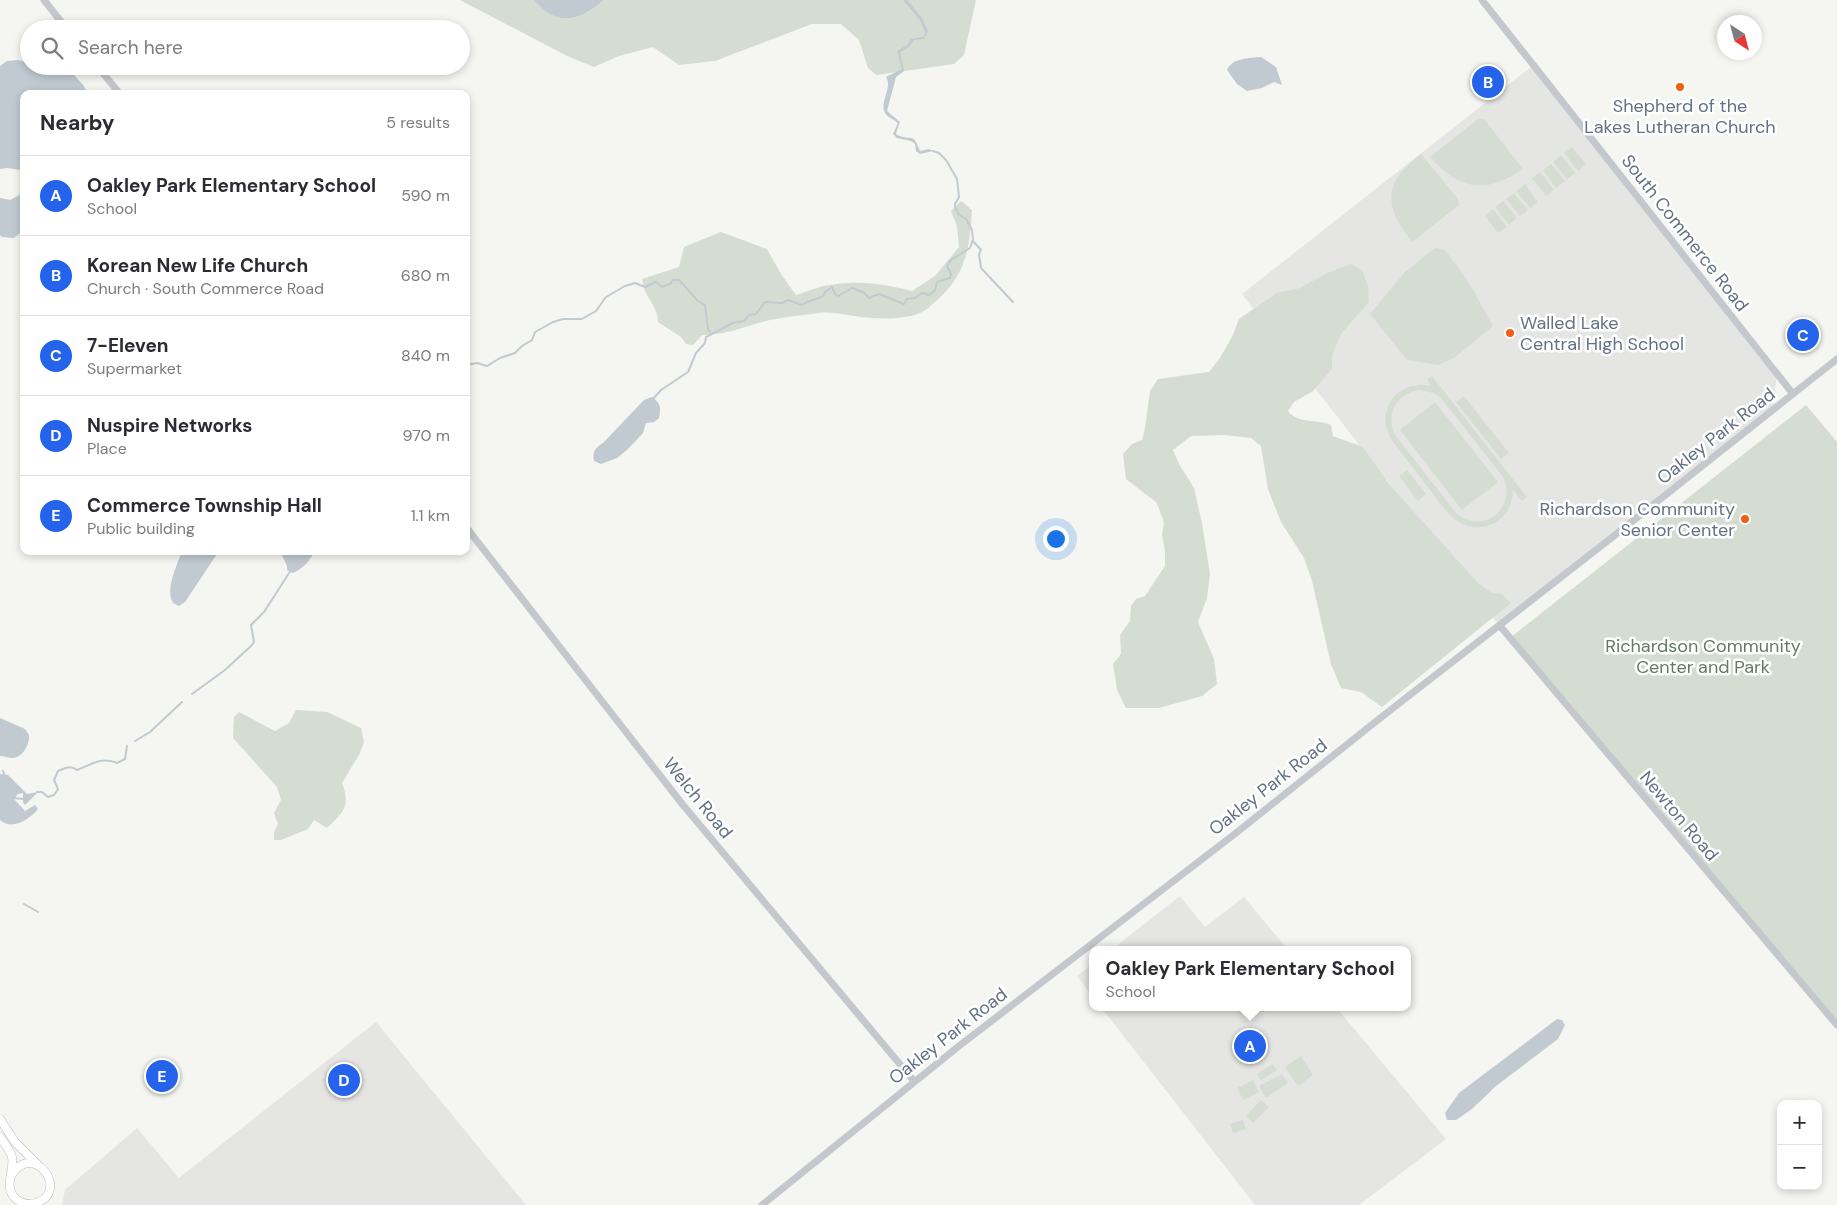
<!DOCTYPE html>
<meta charset="utf-8">
<style>
body{margin:0;font-family:"DM Sans",sans-serif;background:#f7f7f7;color:#2b2b33}
.controls{position:absolute;right:15px;bottom:15px;display:grid;overflow:hidden;border-radius:10px;box-shadow:0 2px 8px #0003}
.controls button{width:45px;height:45px;display:grid;place-items:center;padding:0;border:0;border-bottom:1px solid #e1e1e2;background:#fff;color:#2b2b33;font:25px sans-serif}
.compass{position:absolute;left:1717px;top:15px;width:45px;height:45px;border-radius:50%;background:#fff;box-shadow:0 2px 8px #0003;rotate:144deg}
.you{position:absolute;left:1055px;top:538px;width:18px;height:18px;margin:-12px;border:4px solid #fff;border-radius:50%;background:#1a73e8;box-shadow:0 0 0 8px #1a73e833}
.badge{display:grid;place-items:center;width:32px;height:32px;border-radius:50%;background:#2563eb;color:#fff;font-size:16px;font-weight:700}
.pin{position:absolute;translate:-50% -50%;border:2px solid #fff;box-shadow:0 1px 5px #0006}
.popup{position:absolute;left:1089px;top:946px;width:322px;height:65px;box-sizing:border-box;display:grid;place-content:center;border-radius:10px;background:#fff;filter:drop-shadow(0 1px 4px #0005);font-size:16px;white-space:nowrap;color:#7c7c81}
.popup b{font-size:19px;color:#2b2b33}
.popup::after{content:'';position:absolute;left:50%;top:100%;margin-left:-10px;border:10px solid transparent;border-top-color:#fff}
.list{margin:0;padding:0;list-style:none}
h2{display:flex;justify-content:space-between;align-items:center;height:65px;margin:0;padding:0 20px;font-size:21px}
h2 small{font-size:16px;font-weight:400;color:#7c7c81}
.list li{display:grid;grid-template-columns:32px 1fr auto;gap:15px;align-items:center;box-sizing:border-box;height:80px;padding:0 20px;border-top:1px solid #e1e1e2}
.list b{display:block;font-size:19px;white-space:nowrap}
.list p{margin:0;font-size:16px;white-space:nowrap;color:#7c7c81}
.list em{font-size:16px;font-style:normal;color:#7c7c81}
.icon{flex:none;width:28px;height:28px;fill:none;stroke:currentColor;stroke-width:2;stroke-linecap:round;stroke-linejoin:round}
.map{position:relative;flex:none;width:1837px;height:1205px;overflow:hidden}
.search{position:absolute;background:#fff;box-shadow:0 2px 8px #0003;left:20px;top:20px;width:450px;height:55px;display:flex;align-items:center;gap:12px;box-sizing:border-box;padding:0 18px;border-radius:28px;color:#7c7c81;font-size:19px}
.panel{position:absolute;background:#fff;box-shadow:0 2px 8px #0003;left:20px;top:90px;width:450px;height:465px;border-radius:10px}
.map>svg:first-child{display:block}
.built{fill:#e5e6e4}
.green{fill:#d5ddd2;fill-rule:evenodd}
.water{fill:#c0cad0}
.lines{fill:none;stroke-linecap:round;stroke-linejoin:round}
.stream{stroke:#c0cad0;stroke-width:2}
.secondary-casing{stroke:#b9bcc1;stroke-width:9}
.tertiary{stroke:#c4c7cb;stroke-width:7}
.secondary{stroke:#fff;stroke-width:8}
.poi-dot{fill:#f15f15;stroke:#fff;stroke-width:2}
.labels{text-anchor:middle;stroke-width:5;stroke-linejoin:round;paint-order:stroke}
.poi-label{font-size:18px;fill:#627184;stroke:#fff}
.street-label{font-size:18px;fill:#627184;stroke:#fff}
.park-label{font-size:18px;fill:#647b61;stroke:#fff}
</style>
<div class="map">
<svg width="1837" height="1205" viewBox="0 0 1837 1205">
<rect width="100%" height="100%" fill="#f5f5f1"/>
<!-- built -->
<g class="built">
<polygon points="1536,63 1777,372 1773,410 1499,625 1242,294"/>
<polygon points="1180,896 1205,927 1244,897 1288,950 1111,950"/>
<polygon points="1092,964 1092,996 1077,976"/>
<polygon points="1101,1007 1336,1007 1446,1139 1359,1205 1255,1205"/>
<polygon points="376,1022 526,1205 62,1205 65,1190 137,1128 179,1178"/>
</g>
<!-- green -->
<g class="green">
<path d="M 460,0 L 534,0 C 558,28 580,21 604,0 L 976,0 L 964,55 L 954,64 L 876,75 L 868,68 L 859,40 L 841,24 L 812,24 L 715,61 L 679,65 L 653,47 L 619,56 L 594,67 L 567,56 Z"/>
<path d="M 1478,119 L 1484,119 L 1523,169 C 1486,194 1460,191 1430,157 Z"/>
<polygon points="1572,147 1586,164 1578,171 1564,153"/>
<path d="M 1421,154 L 1458,199 L 1459,205 L 1412,242 C 1383,205 1383,183 1421,154 Z"/>
<polygon points="1561,155 1575,173 1567,179 1553,162"/>
<polygon points="1551,164 1565,181 1556,188 1543,170"/>
<polygon points="1540,172 1554,190 1546,196 1532,178"/>
<polygon points="1525,184 1538,202 1530,208 1516,191"/>
<polygon points="1514,193 1528,210 1520,216 1506,199"/>
<path d="M 961,201 L 972,210 C 970,247 966,276 935,302 C 931,305 926,311 920,313 C 905,319 888,319 871,318 C 853,317 836,311 818,313 C 799,316 780,317 762,322 C 741,328 724,335 702,335 L 693,345 L 686,344 L 681,337 L 658,322 C 658,309 650,302 645,291 C 643,287 643,282 642,279 L 679,267 L 684,247 L 721,232 L 767,249 L 781,274 L 796,295 C 807,292 819,286 830,285 C 859,280 884,284 912,291 L 935,276 L 959,247 L 957,226 L 951,211 Z"/>
<polygon points="1503,201 1517,218 1509,225 1495,207"/>
<polygon points="1493,209 1507,227 1498,233 1485,216"/>
<polygon points="1435,248 1445,250 1468,281 1493,326 1454,358 1438,365 1407,360 1370,314 1405,272"/>
<path d="M 1351,264 L 1362,270 L 1368,286 L 1369,302 L 1341,334 L 1332,355 L 1332,369 L 1313,391 L 1294,402 L 1288,411 C 1297,424 1318,419 1331,425 L 1333,436 L 1363,447 L 1389,484 L 1478,583 L 1492,593 L 1502,594 L 1511,603 L 1382,707 L 1361,692 L 1341,688 L 1331,664 L 1312,581 L 1304,558 L 1281,522 L 1268,489 L 1261,446 L 1251,438 L 1224,435 L 1191,436 L 1173,450 L 1179,464 L 1194,488 L 1202,523 L 1210,574 L 1207,598 L 1198,622 L 1214,659 L 1217,684 L 1202,696 L 1159,708 L 1126,708 L 1117,690 L 1113,664 L 1121,654 L 1120,635 L 1130,621 L 1131,606 L 1136,599 L 1145,596 L 1165,566 L 1165,551 L 1162,535 L 1164,523 L 1157,503 L 1126,479 L 1123,454 L 1132,444 L 1142,440 L 1145,428 L 1150,391 L 1158,379 L 1209,372 L 1220,358 L 1233,335 L 1239,319 L 1277,293 L 1300,288 L 1327,273 Z"/>
<path d="M 1432,376 L 1527,497 L 1522,501 L 1513,490 C 1512,503 1508,515 1496,522 C 1484,529 1470,529 1459,522 C 1448,516 1441,504 1433,494 C 1420,477 1406,459 1393,442 C 1373,412 1396,379 1431,386 L 1427,379 ZM 1420,390 L 1433,393 L 1441,398 L 1503,477 C 1518,508 1483,535 1457,514 L 1395,435 C 1385,414 1397,393 1420,390 Z"/>
<polygon points="1464,396 1509,453 1501,459 1456,402"/>
<polygon points="1435,402 1498,482 1462,510 1400,430"/>
<polygon points="1806,405 1837,442 1837,1020 1511,637"/>
<polygon points="1407,470 1426,494 1418,501 1399,476"/>
<path d="M 296,710 L 327,712 L 361,728 L 364,742 L 360,753 L 342,783 C 351,806 343,813 327,828 L 314,820 L 308,829 L 281,840 L 274,840 L 274,832 L 278,824 L 274,813 L 281,800 L 277,787 L 233,738 L 234,717 L 239,712 L 275,731 L 289,723 Z"/>
<polygon points="1301,1056 1313,1075 1298,1086 1285,1067"/>
<polygon points="1273,1064 1277,1070 1261,1080 1257,1074"/>
<polygon points="1282,1074 1288,1083 1266,1098 1259,1086"/>
<polygon points="1253,1080 1259,1092 1243,1100 1237,1088"/>
<polygon points="1261,1100 1269,1107 1253,1123 1246,1116"/>
<polygon points="1243,1120 1246,1129 1233,1133 1230,1124"/>
</g>
<!-- water -->
<g class="water">
<path d="M 534,0 L 604,0 C 580,21 557,28 534,0 Z"/>
<path d="M 903,0 L 907,0 L 922,18 L 928,31 L 924,39 L 914,40 L 908,48 L 900,52 L 904,71 L 896,77 L 887,111 L 900,122 L 896,133 L 897,135 C 914,142 912,131 920,151 L 929,149 L 933,151 L 920,154 L 916,151 L 915,144 L 911,141 L 897,138 L 893,134 L 898,123 C 894,119 888,118 885,113 C 879,102 893,88 886,77 L 902,69 L 897,51 L 907,45 L 911,39 L 924,37 L 925,32 L 920,20 Z"/>
<path d="M 1261,57 L 1276,67 L 1282,85 L 1274,82 L 1262,88 L 1247,91 L 1237,84 L 1227,70 C 1232,58 1249,58 1261,57 Z"/>
<polygon points="18,60 29,63 29,66 66,66 84,86 87,94 24,94 24,177 20,170 7,168 0,169 0,66 7,61"/>
<polygon points="24,189 24,230 14,238 2,237 0,235 0,198 10,200 23,193"/>
<path d="M 652,397 C 661,404 661,407 659,418 L 654,422 L 646,423 L 643,433 L 627,450 L 617,458 L 601,464 L 594,461 C 592,452 595,448 603,443 L 644,400 Z"/>
<path d="M 182,551 L 219,551 L 185,602 L 179,606 L 173,603 C 165,588 177,566 182,551 Z"/>
<path d="M 280,551 L 314,551 C 311,561 302,569 293,573 L 287,570 L 287,566 Z"/>
<path d="M 0,718 L 25,729 L 29,735 C 30,744 23,757 13,758 C 9,758 4,756 0,756 Z"/>
<path d="M 0,774 L 8,775 L 27,794 L 38,792 L 25,805 L 23,802 L 23,793 L 18,794 L 14,799 L 25,811 L 35,805 L 38,809 C 30,819 12,831 0,820 Z"/>
<polygon points="1557,1019 1562,1020 1565,1025 1558,1039 1496,1086 1472,1109 1456,1120 1447,1120 1445,1113 1459,1093"/>
</g>
<g class="lines">
<!-- stream -->
<g class="stream">
<polyline points="973,241 981,250 979,254 981,268 1013,302"/>
<polyline points="466,365 477,363 487,366 500,358 515,353 522,346 532,340 535,332 553,322 563,319 582,319 596,311 606,297 625,286 635,283 645,287 656,282 662,287 670,284 673,280 679,280 698,301 705,305 708,329 710,332"/>
<path d="M 653,399 L 661,390 L 688,372 L 696,353 L 705,343 L 706,337 L 733,323 L 744,321 L 749,315 L 756,314 L 765,302 L 782,303 L 788,300 L 802,305 C 809,300 816,300 823,296 L 825,292 L 832,287 L 835,294 L 838,296 L 852,288 L 863,292 L 869,298 L 879,294 L 904,304 L 907,299 L 915,298 L 922,293 L 929,295 L 935,290 L 937,282 L 950,278 L 951,274 L 947,266 L 951,260 L 970,248 L 973,239 L 972,230 L 966,219 L 959,215 L 955,207 L 955,204 L 959,197 L 957,179 L 946,160 L 939,153 L 933,151"/>
<polyline points="192,694 225,670 251,646 254,642 251,625 264,612 291,570"/>
<polyline points="135,741 150,732 182,702"/>
<polyline points="3,771 5,776"/>
<path d="M 37,792 L 42,792 L 48,797 L 54,795 L 58,789 L 54,780 L 58,771 C 65,768 70,765 77,770 C 90,765 102,756 117,763 L 125,759 L 127,746"/>
<polyline points="12,798 24,799"/>
<polyline points="24,904 38,912"/>
</g>
<defs>
<g id="secondary">
<polyline points="0,1119 15,1142 38,1165"/>
<path d="M 0,1137 C 4,1143 10,1150 12,1157 C 15,1171 3,1186 15,1198 C 21,1204 28,1205 36,1203 C 71,1192 33,1139 11,1176"/>
</g>
</defs>
<!-- secondary casing -->
<use href="#secondary" class="secondary-casing"/>
<!-- tertiary -->
<g class="tertiary">
<polyline points="44,0 67,29"/>
<polyline points="1482,0 1793,394"/>
<polyline points="97,66 120,94"/>
<polyline points="466,527 683,805 914,1081"/>
<polyline points="1500,626 1837,1025"/>
<polyline points="762,1205 959,1046 1236,833 1379,719 1610,539 1837,359"/>
</g>
<!-- secondary -->
<use href="#secondary" class="secondary"/>
</g>
<!-- markers -->
<g class="poi-dot">
<circle cx="1680" cy="87" r="5"/>
<circle cx="1510" cy="333" r="5"/>
<circle cx="1745" cy="519" r="5"/>
</g>
<g class="labels">
<!-- poi labels -->
<g class="poi-label">
<text x="1680" y="112">Shepherd of the<tspan x="1680" dy="21">Lakes Lutheran Church</tspan></text>
<text x="1520" y="329" text-anchor="start">Walled Lake<tspan x="1520" dy="21">Central High School</tspan></text>
<text x="1735" y="515" text-anchor="end">Richardson Community<tspan x="1735" dy="21">Senior Center</tspan></text>
</g>
<!-- street labels -->
<g class="street-label">
<text transform="translate(1685 233) rotate(52)" y="6">South Commerce Road</text>
<text transform="translate(1716 436) rotate(-38)" y="6">Oakley Park Road</text>
<text transform="translate(1268 787) rotate(-38)" y="6">Oakley Park Road</text>
<text transform="translate(698 798) rotate(51)" y="6">Welch Road</text>
<text transform="translate(1679 816) rotate(50)" y="6">Newton Road</text>
<text transform="translate(948 1036) rotate(-38)" y="6">Oakley Park Road</text>
</g>
<!-- park labels -->
<g class="park-label">
<text x="1703" y="652">Richardson Community<tspan x="1703" dy="21">Center and Park</tspan></text>
</g>
</g>
</svg>
<div class="controls">
<button>+</button>
<button>−</button>
</div>
<svg class="compass" viewBox="-18 -18 36 36"><path d="M0-13l5 13h-10z" fill="#e53935"/><path d="M0 13l5-13h-10z" fill="#7c7c81"/></svg>
<div class="you"></div>
<div class="pin badge" style="left:1250px;top:1046px">A</div>
<div class="popup"><b>Oakley Park Elementary School</b>School</div>
<div class="pin badge" style="left:1488px;top:82px">B</div>
<div class="pin badge" style="left:1803px;top:335px">C</div>
<div class="pin badge" style="left:344px;top:1080px">D</div>
<div class="pin badge" style="left:162px;top:1076px">E</div>
<div class="search"><svg class="icon" aria-label="search" viewBox="0 0 24 24"><circle cx="10" cy="10" r="6"/><path d="M15 15l6 6"/></svg>Search here</div>
<section class="panel">
<h2>Nearby<small>5 results</small></h2>
<ul class="list">
<li><span class="badge">A</span><div><b>Oakley Park Elementary School</b><p>School</p></div><em>590 m</em></li>
<li><span class="badge">B</span><div><b>Korean New Life Church</b><p>Church · South Commerce Road</p></div><em>680 m</em></li>
<li><span class="badge">C</span><div><b>7-Eleven</b><p>Supermarket</p></div><em>840 m</em></li>
<li><span class="badge">D</span><div><b>Nuspire Networks</b><p>Place</p></div><em>970 m</em></li>
<li><span class="badge">E</span><div><b>Commerce Township Hall</b><p>Public building</p></div><em>1.1 km</em></li>
</ul>
</section>
</div>
